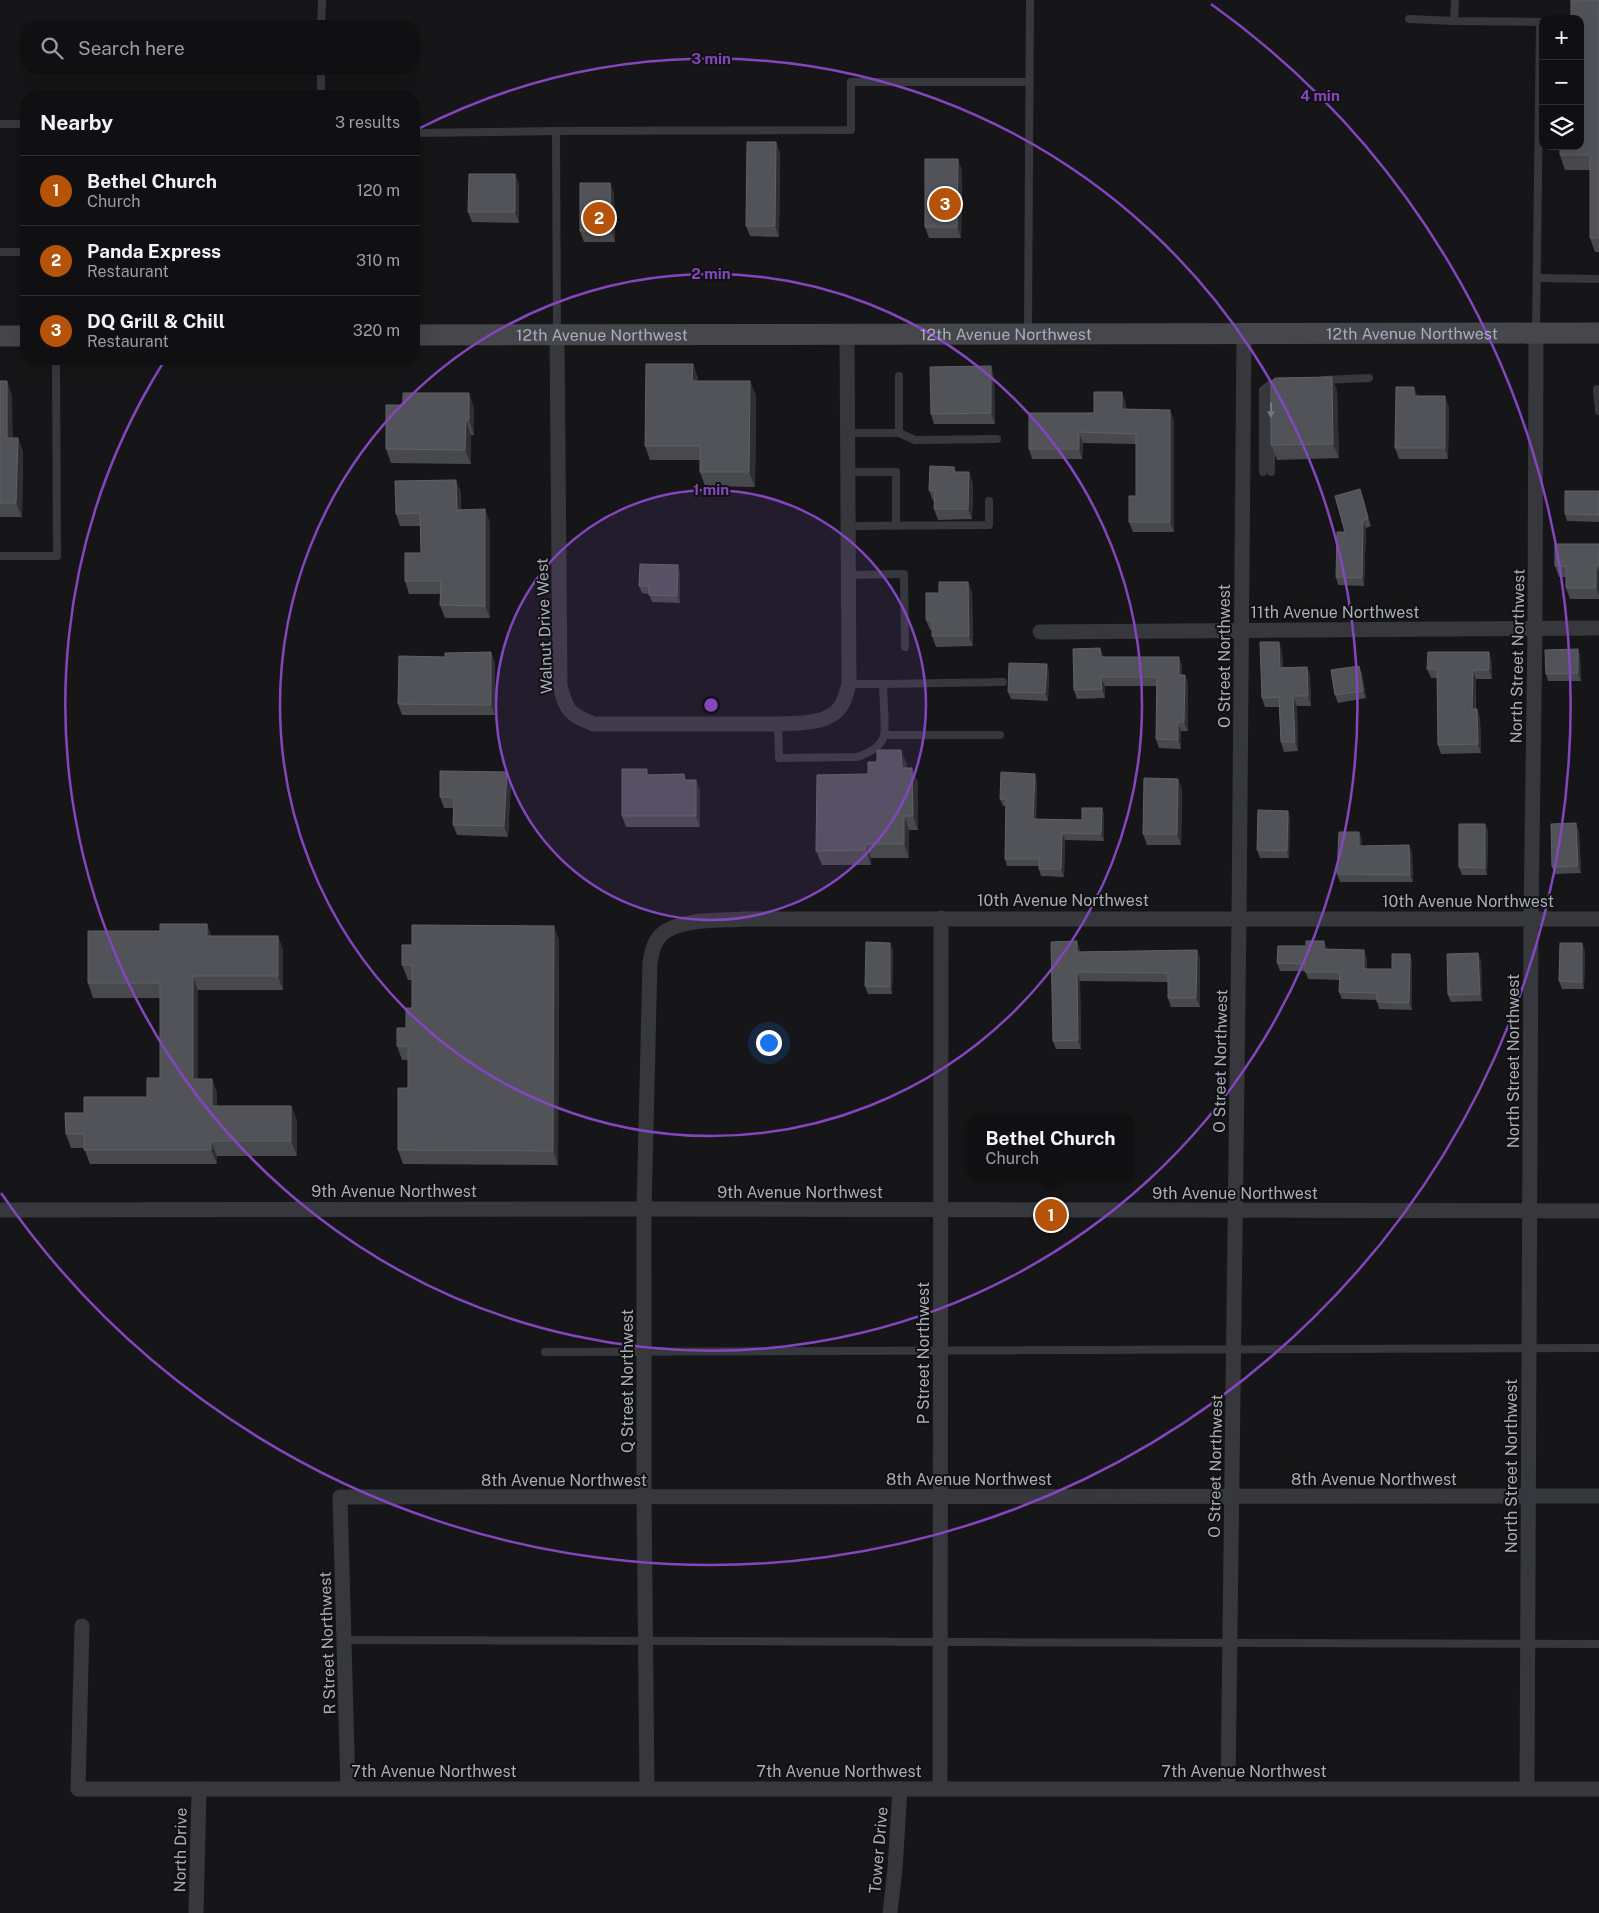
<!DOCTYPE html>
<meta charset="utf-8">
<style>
body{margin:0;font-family:"Public Sans",sans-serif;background:#19191b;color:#f1f3f6}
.controls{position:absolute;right:15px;top:15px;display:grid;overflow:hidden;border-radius:10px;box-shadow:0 5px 20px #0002}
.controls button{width:45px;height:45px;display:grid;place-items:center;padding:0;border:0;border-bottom:1px solid #303032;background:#101012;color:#f1f3f6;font:25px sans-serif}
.you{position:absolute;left:768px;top:1042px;width:18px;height:18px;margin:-12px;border:4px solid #fff;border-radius:50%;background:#1a73e8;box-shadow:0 0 0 8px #1a73e833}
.badge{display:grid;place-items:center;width:32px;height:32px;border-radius:50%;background:#b45309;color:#fff;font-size:16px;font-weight:700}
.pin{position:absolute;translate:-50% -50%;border:2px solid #fff;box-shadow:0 1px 5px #0006}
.popup{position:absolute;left:968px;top:1115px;width:165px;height:65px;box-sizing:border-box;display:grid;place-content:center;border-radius:10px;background:#101012;filter:drop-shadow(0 1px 4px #0005);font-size:16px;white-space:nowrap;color:#9c9d9f}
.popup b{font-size:19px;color:#f1f3f6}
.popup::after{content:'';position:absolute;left:50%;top:100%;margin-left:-10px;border:10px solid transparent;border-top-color:#101012}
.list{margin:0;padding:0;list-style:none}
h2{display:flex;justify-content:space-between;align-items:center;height:65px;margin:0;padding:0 20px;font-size:21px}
h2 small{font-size:16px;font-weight:400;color:#9c9d9f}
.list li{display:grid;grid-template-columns:32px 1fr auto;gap:15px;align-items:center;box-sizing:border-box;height:70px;padding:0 20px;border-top:1px solid #303032}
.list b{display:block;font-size:19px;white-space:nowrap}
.list p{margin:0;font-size:16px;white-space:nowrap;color:#9c9d9f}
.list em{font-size:16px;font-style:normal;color:#9c9d9f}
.icon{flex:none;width:28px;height:28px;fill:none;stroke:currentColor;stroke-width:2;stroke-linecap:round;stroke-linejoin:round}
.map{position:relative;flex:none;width:1599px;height:1913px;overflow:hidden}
.search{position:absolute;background:#101012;box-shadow:0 5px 20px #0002;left:20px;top:20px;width:400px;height:55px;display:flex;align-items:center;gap:12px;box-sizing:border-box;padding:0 18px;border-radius:20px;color:#9c9d9f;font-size:19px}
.panel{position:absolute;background:#101012;box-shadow:0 5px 20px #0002;left:20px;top:90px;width:400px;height:275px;border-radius:20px}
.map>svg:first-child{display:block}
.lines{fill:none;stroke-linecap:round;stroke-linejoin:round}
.service{stroke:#37383d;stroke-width:8}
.minor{stroke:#37383d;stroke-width:15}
.secondary{stroke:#45474d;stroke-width:21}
.wall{fill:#47494d}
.shaded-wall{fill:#2f3033}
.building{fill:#525359;stroke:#5f6168}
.oneway{fill:#757881}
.ring{fill:none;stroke:#8446be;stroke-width:2.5}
.labels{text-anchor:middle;stroke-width:4;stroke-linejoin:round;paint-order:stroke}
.street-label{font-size:16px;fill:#a8adb8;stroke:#111113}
.centre{fill:#8446be;stroke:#111113;stroke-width:2.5}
.ring-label{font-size:15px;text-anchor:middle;font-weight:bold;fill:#8446be;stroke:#111113;stroke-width:4;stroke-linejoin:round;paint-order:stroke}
</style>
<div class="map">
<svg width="1599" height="1913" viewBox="0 0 1599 1913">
<rect width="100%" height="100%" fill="#161618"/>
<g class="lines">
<!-- service -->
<g class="service">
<polyline points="1455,0 1454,21 1540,22 1536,332"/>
<polyline points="1409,19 1454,21"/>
<polyline points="321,26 322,0"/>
<polyline points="321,69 321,96"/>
<polyline points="0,124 26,124"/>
<polyline points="414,133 556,131"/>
<polyline points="0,252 26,252"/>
<polyline points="1537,278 1599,279"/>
<polyline points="557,333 556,131 851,130 851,82 1029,82"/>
<polyline points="1028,333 1030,0"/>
<polyline points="1323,380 1369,378"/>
<polyline points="1597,389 1599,411"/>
<polyline points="848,433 899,433 899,376"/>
<polyline points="899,433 915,440 997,439"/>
<polyline points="848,472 896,472 896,526"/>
<polyline points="1263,472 1263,390 1271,384 1281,384"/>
<polyline points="1271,472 1271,394 1278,386"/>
<polyline points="848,526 989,525 989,501"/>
<polyline points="0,556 57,556 56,359"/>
<polyline points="848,575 904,574 905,647"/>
<polyline points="883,684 1003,682"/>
<path d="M 778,724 L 779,758 L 857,757 C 868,753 880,748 884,736 C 886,727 883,695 883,684 L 849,684"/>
<polyline points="884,735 1000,735"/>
<polyline points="545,1352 1599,1348"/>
<polyline points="344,1640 1599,1644"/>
</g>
<!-- minor -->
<g class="minor">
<path d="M 557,335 L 560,686 C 567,712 569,714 594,724 L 778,724 C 797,723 829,725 841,706 C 845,700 847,691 849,684 L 847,335"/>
<polyline points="1040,632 1599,628"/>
<polyline points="0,1210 644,1209 1599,1211"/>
<polyline points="82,1626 78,1789 1599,1789"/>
<polyline points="348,1789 340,1497 1599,1496"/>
<path d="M 647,1789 L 644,1497 L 644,1209 L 650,962 C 652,952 654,941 662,934 C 680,918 721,921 743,919 L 1599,919"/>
<polyline points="940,1789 941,918"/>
<polyline points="1228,1789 1239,918 1244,334"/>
<polyline points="1527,1789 1531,919 1535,629 1536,334"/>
<polyline points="196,1913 199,1789"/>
<polyline points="890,1913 895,1869 900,1789"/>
</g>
<!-- secondary -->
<g class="secondary">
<path id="s1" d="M 414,335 L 1599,333"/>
<polyline points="0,336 26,336"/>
</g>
</g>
<!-- wall -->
<g class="wall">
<polygon points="1599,0 1599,252 1595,252 1590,238 1590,170 1565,170 1560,155 1580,146"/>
<polygon points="776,142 780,153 779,237 750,236 746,226"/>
<polygon points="962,170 961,238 929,238 925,227"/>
<polygon points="515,174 519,185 519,223 472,222 468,212"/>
<polygon points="610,183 614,194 615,242 584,242 580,231"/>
<polygon points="693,364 698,378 698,381 756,395 755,487 705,486 700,472 700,460 650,460 645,446"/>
<polygon points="991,366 994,377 995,424 934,424 931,414"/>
<polygon points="1332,377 1337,391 1339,458 1277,460 1271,445"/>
<polygon points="0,381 12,395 12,438 18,438 23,452 22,517 0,517"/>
<polygon points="1414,387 1417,396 1449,407 1448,459 1399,459 1395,448"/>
<polygon points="1126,403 1126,409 1174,420 1174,532 1133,532 1129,522 1136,496 1136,444 1083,443 1082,459 1032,459 1029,449 1094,413"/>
<polygon points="474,408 474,435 471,435 471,464 391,463 386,449"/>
<polygon points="954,467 956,472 973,483 972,519 938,520 934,509 935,501 933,501 929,490"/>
<polygon points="1599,491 1599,522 1567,521 1565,514"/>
<polygon points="461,492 461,509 490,522 490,618 445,618 440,605 440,594 409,594 405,581 421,553 420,526 400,526 396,514"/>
<polygon points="1363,497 1371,526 1366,528 1364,586 1338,585 1336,577"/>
<polygon points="1599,544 1599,599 1570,599 1566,588 1566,577 1559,577 1555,566"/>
<polygon points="680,572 680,603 652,602 649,594 642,593 639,586"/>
<polygon points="968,582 972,593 973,646 936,647 932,636 932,630 930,630 926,620 939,593"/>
<polygon points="1578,649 1580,656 1581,681 1548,681 1546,674"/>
<polygon points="1282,651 1283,667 1307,667 1310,676 1311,706 1297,706 1298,751 1284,752 1281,742 1279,707 1265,707 1262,698"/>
<polygon points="445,657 495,663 495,715 402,715 398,704"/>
<polygon points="1104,657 1182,666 1182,675 1185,675 1188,684 1188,731 1181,731 1181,749 1159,748 1156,739 1156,686 1105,686 1105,698 1077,699 1074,690"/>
<polygon points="1492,662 1492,679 1476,679 1476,709 1477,709 1480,718 1481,753 1441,754 1438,745 1437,678 1431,678 1427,669"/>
<polygon points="1359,666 1362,673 1366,698 1338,703 1335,695"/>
<polygon points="1049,671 1048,701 1011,699 1008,692"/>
<polygon points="907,764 907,768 918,782 918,830 909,830 909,858 871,858 871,865 822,865 816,851 868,774"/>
<polygon points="684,774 686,780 696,780 700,791 700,827 626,827 622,816 650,775"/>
<polygon points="1037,781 1036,819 1082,820 1102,808 1104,815 1104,841 1065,840 1064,877 1041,876 1039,869 1039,866 1007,866 1005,859 1006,806 1003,806 1000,799"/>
<polygon points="511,783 508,837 457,835 453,825 453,808 444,808 440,797"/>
<polygon points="1182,789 1181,845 1147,845 1143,834"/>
<polygon points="1288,811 1290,818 1289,858 1260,858 1257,850"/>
<polygon points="1485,824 1488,831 1487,875 1462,875 1459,867"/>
<polygon points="1579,830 1581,873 1555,874 1552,867"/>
<polygon points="1362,839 1362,846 1412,852 1413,882 1340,882 1337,874"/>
<polygon points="207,924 211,936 278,936 283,950 283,990 198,990 198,1079 212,1079 217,1093 217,1106 291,1106 297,1121 297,1156 217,1156 217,1164 90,1164 84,1148 71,1148 66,1134 147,1097 160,1078 160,998 93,998 88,983 160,931"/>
<polygon points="559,940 558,1165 403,1164 398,1150 408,1088 408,1060 402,1060 397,1046 406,1028 412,1008 412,980 408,980 402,965"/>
<polygon points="1327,948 1327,949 1367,958 1367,969 1392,969 1410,954 1412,962 1412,1010 1379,1009 1377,1000 1342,999 1339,992 1340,980 1308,979 1305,971 1280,971 1277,963"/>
<polygon points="893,950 892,994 868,994 865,986"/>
<polygon points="1080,950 1080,952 1197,950 1200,959 1200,1007 1171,1007 1168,998 1168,982 1080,981 1081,1049 1056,1049 1053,1041"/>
<polygon points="1585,950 1584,989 1562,989 1559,981"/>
<polygon points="1481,960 1482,1001 1451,1002 1448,995"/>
</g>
<!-- shaded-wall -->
<g class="shaded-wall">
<polygon points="776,142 780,153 779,237 775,226"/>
<polygon points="958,159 962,170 961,238 957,227"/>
<polygon points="515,174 519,185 519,223 515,212"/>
<polygon points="610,183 614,194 615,242 611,231"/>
<polygon points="693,364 698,378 698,395 692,381"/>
<polygon points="991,366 994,377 995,424 991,413"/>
<polygon points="1332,377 1337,391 1339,458 1333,444"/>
<polygon points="7,381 12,395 13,452 7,438"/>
<polygon points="750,381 756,395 755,487 749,472"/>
<polygon points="1414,387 1417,398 1414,396"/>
<polygon points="1122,392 1126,403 1126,420 1122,409"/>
<polygon points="469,393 474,408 474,435 469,420"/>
<polygon points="1445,396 1449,407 1448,459 1445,448"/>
<polygon points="1170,410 1174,420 1174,532 1170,522"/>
<polygon points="466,420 471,435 471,464 465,450"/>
<polygon points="1079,432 1083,443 1082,459 1079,449"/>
<polygon points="18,438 23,452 22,517 16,503"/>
<polygon points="969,472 973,483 972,519 968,509"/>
<polygon points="456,480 461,492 461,522 457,510"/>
<polygon points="1360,489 1363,497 1371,526 1368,519"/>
<polygon points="485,509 490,522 490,618 485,606"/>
<polygon points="1363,520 1366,528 1364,586 1362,578"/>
<polygon points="678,565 680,572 680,603 677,596"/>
<polygon points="1596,565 1599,572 1599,595 1596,588"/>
<polygon points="968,582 972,593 973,646 969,636"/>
<polygon points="1279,642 1282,651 1283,677 1280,668"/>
<polygon points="1100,648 1104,657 1101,657"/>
<polygon points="1578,649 1580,656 1581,681 1578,673"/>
<polygon points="491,652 495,663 495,715 491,705"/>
<polygon points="1489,652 1492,662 1492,679 1489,670"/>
<polygon points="1179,657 1182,666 1182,684 1179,675"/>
<polygon points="1047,664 1049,671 1048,701 1045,693"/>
<polygon points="1359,666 1362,673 1366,698 1363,691"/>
<polygon points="1307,667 1310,676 1311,706 1308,696"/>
<polygon points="1473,670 1476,679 1475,718 1472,709"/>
<polygon points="1185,675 1188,684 1188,731 1184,722"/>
<polygon points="1101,677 1105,686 1105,698 1102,689"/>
<polygon points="1293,696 1297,706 1298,751 1295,742"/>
<polygon points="1477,709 1480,718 1481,753 1478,744"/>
<polygon points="1178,722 1181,731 1181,749 1178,740"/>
<polygon points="901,750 907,764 907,782 902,768"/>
<polygon points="912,768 918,782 918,830 913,816"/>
<polygon points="507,772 511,783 508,837 504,826"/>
<polygon points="1035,774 1037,781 1035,826 1033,819"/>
<polygon points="1178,779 1182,789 1181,845 1177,834"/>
<polygon points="696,780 700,791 700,827 696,816"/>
<polygon points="1102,808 1104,815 1104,841 1101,834"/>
<polygon points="1288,811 1290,818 1289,858 1287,851"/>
<polygon points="904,816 909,830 909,858 904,844"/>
<polygon points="1576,823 1579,830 1581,873 1578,866"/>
<polygon points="1485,824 1488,831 1487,875 1485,868"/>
<polygon points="1359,832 1362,839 1362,854 1359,846"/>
<polygon points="1062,833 1065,840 1064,877 1061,869"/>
<polygon points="866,844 871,858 871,865 866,850"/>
<polygon points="1409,845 1412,852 1413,882 1410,875"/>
<polygon points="207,924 212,938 207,936"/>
<polygon points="554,926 559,940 558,1165 553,1151"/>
<polygon points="278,936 283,950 283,990 278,976"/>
<polygon points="1077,941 1080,950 1080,961 1077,952"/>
<polygon points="1324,941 1327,948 1327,957 1324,949"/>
<polygon points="890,943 893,950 892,994 890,987"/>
<polygon points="1582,943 1585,950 1584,989 1582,982"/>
<polygon points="1197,950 1200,959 1200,1007 1196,998"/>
<polygon points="1364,950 1367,958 1366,977 1364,969"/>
<polygon points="1478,953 1481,960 1482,1001 1480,994"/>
<polygon points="1410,954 1412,962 1412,1010 1409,1003"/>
<polygon points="1077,972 1080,981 1081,1049 1078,1040"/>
<polygon points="193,976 198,990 198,1093 193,1079"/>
<polygon points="212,1079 217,1093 217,1121 212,1106"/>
<polygon points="291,1106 297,1121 297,1156 291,1141"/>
<polygon points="211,1141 217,1156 217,1164 211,1150"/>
</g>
<!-- building -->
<g class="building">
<polygon points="1571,0 1599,0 1599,238 1590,238 1590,155 1560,155 1560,146 1580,146 1580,19 1571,19"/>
<polygon points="747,142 776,142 775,226 746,226"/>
<polygon points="925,159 958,159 957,227 925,227"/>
<polygon points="469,174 515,174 515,212 468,212"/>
<polygon points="580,183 610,183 611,231 580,231"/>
<polygon points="646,364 693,364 692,381 750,381 749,472 700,472 700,446 645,446"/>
<polygon points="991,366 991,413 931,414 930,367"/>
<polygon points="1332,377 1333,444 1271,445 1271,382 1275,378"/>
<polygon points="0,381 7,381 7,438 18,438 16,503 0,503"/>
<polygon points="1396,387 1414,387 1414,396 1445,396 1445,448 1395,448"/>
<polygon points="1094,392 1122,392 1122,409 1170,410 1170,522 1129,522 1129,496 1136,496 1136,434 1079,432 1079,449 1029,449 1029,413 1094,413"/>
<polygon points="403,393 469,393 469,420 466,420 465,450 386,449 386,405 403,405"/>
<polygon points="930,466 954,467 954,472 969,472 968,509 934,509 935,491 929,490"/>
<polygon points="456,480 457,510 485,509 485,606 440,605 441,581 405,581 405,553 421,553 420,513 396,514 395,481"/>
<polygon points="1360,489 1368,519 1363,520 1362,578 1336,577 1337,532 1345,532 1335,496"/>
<polygon points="1565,491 1599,491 1599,515 1565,514"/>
<polygon points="1555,544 1599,544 1599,565 1596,565 1596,588 1566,588 1566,566 1555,566"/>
<polygon points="640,564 678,565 677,596 649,595 649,586 639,586"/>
<polygon points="939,582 968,582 969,636 932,636 932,620 926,620 926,593 939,593"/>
<polygon points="1260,642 1279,642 1280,668 1307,667 1308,696 1293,696 1295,742 1281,742 1279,697 1262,698"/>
<polygon points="1100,648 1101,657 1179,657 1179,675 1185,675 1184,722 1178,722 1178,740 1156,739 1157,677 1101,677 1102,689 1074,690 1073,649"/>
<polygon points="1578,649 1578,673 1546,674 1545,650"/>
<polygon points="491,652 491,705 398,704 399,656 445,657 445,653"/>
<polygon points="1428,652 1489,652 1489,670 1473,670 1472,709 1477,709 1478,744 1438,745 1437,669 1427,669"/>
<polygon points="1009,663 1047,664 1045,693 1008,692"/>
<polygon points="1359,666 1363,691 1335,695 1331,670"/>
<polygon points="877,750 901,750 902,768 912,768 913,816 904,816 904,844 866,844 866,850 816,851 817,775 868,774 868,762 877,762"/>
<polygon points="622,769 647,769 647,775 684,774 684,780 696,780 696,816 622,816"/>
<polygon points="440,771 507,772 504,826 453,825 454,797 440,797"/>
<polygon points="1001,772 1035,774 1033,819 1082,820 1082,808 1102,808 1101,834 1062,833 1061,869 1039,869 1039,859 1005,859 1006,799 1000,799"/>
<polygon points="1144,778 1178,779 1177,834 1143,834"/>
<polygon points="1258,810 1288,811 1287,851 1257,850"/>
<polygon points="1576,823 1578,866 1552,867 1551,824"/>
<polygon points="1459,824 1485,824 1485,868 1459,867"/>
<polygon points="1339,832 1359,832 1359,846 1409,845 1410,875 1337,874"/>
<polygon points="160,924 207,924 207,936 278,936 278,976 193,976 193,1079 212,1079 212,1106 291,1106 291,1141 211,1141 211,1150 84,1150 84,1134 66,1134 65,1113 84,1113 84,1097 147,1097 147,1078 160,1078 160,983 88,983 88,931 160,931"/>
<polygon points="412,925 554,926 553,1151 398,1150 398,1088 408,1088 408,1046 397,1046 397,1028 406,1028 406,1008 412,1008 412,965 402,965 402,945 412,945"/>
<polygon points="1077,941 1077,952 1197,950 1196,998 1168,998 1168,973 1077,972 1078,1040 1053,1041 1051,942"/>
<polygon points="1306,941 1324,941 1324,949 1364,950 1364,969 1392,969 1392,954 1410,954 1409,1003 1377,1002 1377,993 1339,992 1340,972 1305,972 1305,964 1277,963 1278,946 1306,946"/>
<polygon points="866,942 890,943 890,987 865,986"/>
<polygon points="1560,943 1582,943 1582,982 1559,981"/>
<polygon points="1478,953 1480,994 1448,995 1447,954"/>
</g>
<!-- one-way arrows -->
<defs><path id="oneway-solid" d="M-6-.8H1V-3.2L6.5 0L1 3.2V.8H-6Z" transform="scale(1.25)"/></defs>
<use class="oneway" href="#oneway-solid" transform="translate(1271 410) rotate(90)"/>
<!-- distance rings -->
<circle cx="711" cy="705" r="215" fill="#8446be" fill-opacity=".12"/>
<g class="ring">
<circle cx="711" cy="705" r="215"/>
<circle cx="711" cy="705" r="431"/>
<path d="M418 129A646 646 0 1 1 163 363"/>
<path d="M1211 4A861 861 0 1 1 1 1193"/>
</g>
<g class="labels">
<!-- street labels -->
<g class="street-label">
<text dy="6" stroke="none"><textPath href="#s1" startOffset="998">12th Avenue Northwest</textPath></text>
<text dy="6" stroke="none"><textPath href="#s1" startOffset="188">12th Avenue Northwest</textPath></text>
<text dy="6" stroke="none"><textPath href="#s1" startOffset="592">12th Avenue Northwest</textPath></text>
<text x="1335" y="618">11th Avenue Northwest</text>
<text transform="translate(544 626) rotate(-92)" y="6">Walnut Drive West</text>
<text transform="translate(1224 656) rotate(-90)" y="6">O Street Northwest</text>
<text transform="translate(1517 656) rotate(-89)" y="6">North Street Northwest</text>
<text x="1063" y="906">10th Avenue Northwest</text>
<text x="1468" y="907">10th Avenue Northwest</text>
<text transform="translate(1220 1061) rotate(-89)" y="6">O Street Northwest</text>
<text transform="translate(1513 1061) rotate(-90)" y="6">North Street Northwest</text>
<text x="394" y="1197">9th Avenue Northwest</text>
<text x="800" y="1198">9th Avenue Northwest</text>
<text x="1235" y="1199">9th Avenue Northwest</text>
<text transform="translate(923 1353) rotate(-90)" y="6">P Street Northwest</text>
<text transform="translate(627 1381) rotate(-90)" y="6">Q Street Northwest</text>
<text transform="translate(1215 1466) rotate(-89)" y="6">O Street Northwest</text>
<text transform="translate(1511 1466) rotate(-90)" y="6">North Street Northwest</text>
<text x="969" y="1485">8th Avenue Northwest</text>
<text x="1374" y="1485">8th Avenue Northwest</text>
<text x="564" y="1486">8th Avenue Northwest</text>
<text transform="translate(327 1643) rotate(-92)" y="6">R Street Northwest</text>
<text x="434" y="1777">7th Avenue Northwest</text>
<text x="839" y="1777">7th Avenue Northwest</text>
<text x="1244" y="1777">7th Avenue Northwest</text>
<text transform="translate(180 1850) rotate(-89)" y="6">North Drive</text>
<text transform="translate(878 1850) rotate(-85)" y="6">Tower Drive</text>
</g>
</g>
<circle cx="711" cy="705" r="8" class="centre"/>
<g class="ring-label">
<text x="711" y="64">3 min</text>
<text x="1320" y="101">4 min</text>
<text x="711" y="279">2 min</text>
<text x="711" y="495">1 min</text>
</g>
</svg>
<div class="controls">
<button>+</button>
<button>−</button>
<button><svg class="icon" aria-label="layers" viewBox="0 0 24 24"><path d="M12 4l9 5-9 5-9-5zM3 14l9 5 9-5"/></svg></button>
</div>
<div class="you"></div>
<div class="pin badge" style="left:1051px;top:1215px">1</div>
<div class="popup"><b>Bethel Church</b>Church</div>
<div class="pin badge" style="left:599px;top:218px">2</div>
<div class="pin badge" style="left:945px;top:204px">3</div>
<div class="search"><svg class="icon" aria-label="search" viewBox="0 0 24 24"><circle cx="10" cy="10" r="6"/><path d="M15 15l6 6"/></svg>Search here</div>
<section class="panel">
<h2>Nearby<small>3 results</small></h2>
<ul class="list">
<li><span class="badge">1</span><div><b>Bethel Church</b><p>Church</p></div><em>120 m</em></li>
<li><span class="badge">2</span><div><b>Panda Express</b><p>Restaurant</p></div><em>310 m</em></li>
<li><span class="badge">3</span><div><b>DQ Grill &amp; Chill</b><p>Restaurant</p></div><em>320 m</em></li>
</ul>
</section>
</div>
